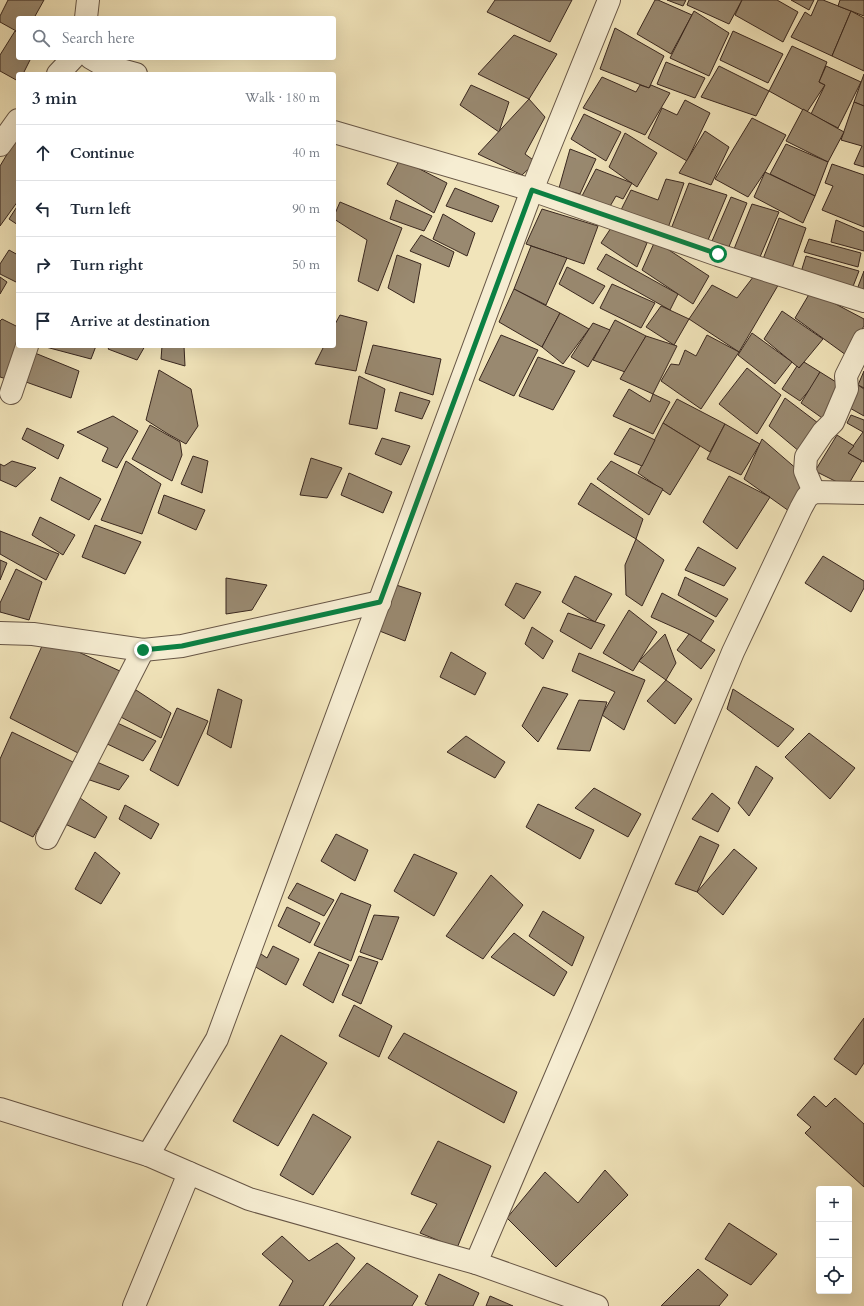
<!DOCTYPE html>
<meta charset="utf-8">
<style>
body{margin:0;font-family:Cardo,serif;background:#f2f2f3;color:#1f2937}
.controls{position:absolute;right:12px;bottom:12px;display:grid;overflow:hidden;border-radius:4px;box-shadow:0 4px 16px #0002}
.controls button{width:36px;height:36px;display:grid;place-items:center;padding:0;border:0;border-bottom:1px solid #e0e1e3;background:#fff;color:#1f2937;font:20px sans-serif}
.stop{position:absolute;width:12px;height:12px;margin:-9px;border:3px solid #0b8043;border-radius:50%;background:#fff}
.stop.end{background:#0b8043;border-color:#fff;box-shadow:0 1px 4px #0008}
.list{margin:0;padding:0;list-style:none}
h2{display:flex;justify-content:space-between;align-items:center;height:52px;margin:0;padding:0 16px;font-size:17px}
h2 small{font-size:13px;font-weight:400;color:#747a83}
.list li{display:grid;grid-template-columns:26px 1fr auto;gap:12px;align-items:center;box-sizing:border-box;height:56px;padding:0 16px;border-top:1px solid #e0e1e3}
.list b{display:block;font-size:15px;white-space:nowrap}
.list em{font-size:13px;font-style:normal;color:#747a83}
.icon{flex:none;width:22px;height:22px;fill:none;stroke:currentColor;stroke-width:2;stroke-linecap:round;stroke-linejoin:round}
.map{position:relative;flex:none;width:864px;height:1306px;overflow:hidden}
.search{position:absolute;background:#fff;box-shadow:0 4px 16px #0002;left:16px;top:16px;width:320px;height:44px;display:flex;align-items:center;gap:10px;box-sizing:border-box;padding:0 14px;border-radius:4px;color:#747a83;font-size:15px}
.panel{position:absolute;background:#fff;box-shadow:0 4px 16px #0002;left:16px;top:72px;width:320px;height:276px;border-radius:4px}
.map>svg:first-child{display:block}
.building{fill:#998970;stroke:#39271f}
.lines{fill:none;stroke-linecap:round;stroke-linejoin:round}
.minor-casing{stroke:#675646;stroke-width:24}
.minor{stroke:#f6edd2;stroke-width:22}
.route{stroke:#0b8043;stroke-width:5}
</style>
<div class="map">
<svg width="864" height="1306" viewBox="0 0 864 1306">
<rect width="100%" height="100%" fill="#f1e4ba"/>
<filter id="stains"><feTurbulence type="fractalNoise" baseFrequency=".005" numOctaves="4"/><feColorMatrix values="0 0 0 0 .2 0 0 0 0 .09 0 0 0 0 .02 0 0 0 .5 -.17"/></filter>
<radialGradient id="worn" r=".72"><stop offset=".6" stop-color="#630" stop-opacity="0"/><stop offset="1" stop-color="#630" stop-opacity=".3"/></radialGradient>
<!-- building -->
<g class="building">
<polygon points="8,0 44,0 34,18 18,18 18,32 0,22 0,16"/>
<polygon points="495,0 572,0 550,42 487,12"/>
<polygon points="655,0 658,0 692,15 671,54 637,34"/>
<polygon points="667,0 686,0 683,6"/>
<polygon points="689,0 742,0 729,24 687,5"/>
<polygon points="742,0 777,0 798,12 783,42 735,15"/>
<polygon points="791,0 814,0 809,10"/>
<polygon points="818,0 823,0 851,11 832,56 791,37 805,12 811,16"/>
<polygon points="840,0 864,0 864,16 838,6"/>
<polygon points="694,11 729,33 709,76 670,58"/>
<polygon points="851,11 864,18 864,71 832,56"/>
<polygon points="615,28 664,56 649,88 600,69"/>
<polygon points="15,31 18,33 18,58 31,58 23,74 18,74 18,81 0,71 0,55"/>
<polygon points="733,31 783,54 768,83 720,60"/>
<polygon points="514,35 557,54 529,99 478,74"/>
<polygon points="792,46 827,62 819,82 825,85 807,112 769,91"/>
<polygon points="666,62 705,78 695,98 657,84"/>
<polygon points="719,66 769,91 756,116 701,97"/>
<polygon points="826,66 861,82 838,128 811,114 825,85 819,82"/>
<polygon points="864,74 864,106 854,102"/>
<polygon points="602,77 636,92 640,85 649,88 651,85 670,93 645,135 583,108"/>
<polygon points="471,85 509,102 499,132 460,105"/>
<polygon points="529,99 545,117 525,154 536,162 522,175 478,154"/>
<polygon points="685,100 710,113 687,161 648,138 662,108 677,115"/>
<polygon points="854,102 864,106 864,167 854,164 862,146 841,140"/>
<polygon points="803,109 844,132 828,162 786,141"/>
<polygon points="584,114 621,132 606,161 571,139"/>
<polygon points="752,118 786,135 765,172 748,197 715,179"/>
<polygon points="705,131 729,147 711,185 679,173"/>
<polygon points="625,133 657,153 637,187 609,167"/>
<polygon points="18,136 18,201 0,226 0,166"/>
<polygon points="786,144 828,162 815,196 770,174"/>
<polygon points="570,149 596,159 580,194 559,188"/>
<polygon points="400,159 447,183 434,213 387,184"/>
<polygon points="832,164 864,175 864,227 822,210 833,186 825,183"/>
<polygon points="596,169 632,183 623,199 616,196 609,208 582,196"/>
<polygon points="765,172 815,196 803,223 754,197"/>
<polygon points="666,179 684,183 668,228 619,214 631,190 658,200"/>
<polygon points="689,183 727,195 708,240 671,229"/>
<polygon points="455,188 499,206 492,222 446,206"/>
<polygon points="731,197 747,203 728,249 712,241"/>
<polygon points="396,200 432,216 424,231 390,219"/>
<polygon points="340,202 402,228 378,291 358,281 367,240 334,219 334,216"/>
<polygon points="752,204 779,212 760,257 734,249"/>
<polygon points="18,205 18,225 9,219"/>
<polygon points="542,209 598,226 584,264 526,244"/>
<polygon points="443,214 475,233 467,256 433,239"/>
<polygon points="779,218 806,228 792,268 763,259"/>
<polygon points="836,220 864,232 864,251 831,242"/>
<polygon points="613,225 647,243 637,267 601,243"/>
<polygon points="421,235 454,252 449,267 410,251"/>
<polygon points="809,239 861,253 858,267 804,252"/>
<polygon points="655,241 709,276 693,304 642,270"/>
<polygon points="531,246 567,258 546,305 514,289"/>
<polygon points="9,250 18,255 18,283 0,274 0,264"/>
<polygon points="606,254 678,294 670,310 597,269"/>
<polygon points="397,255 421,264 414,303 388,288"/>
<polygon points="806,256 859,271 852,289 801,272"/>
<polygon points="567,267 605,286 593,304 559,284"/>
<polygon points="864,271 864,295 856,292"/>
<polygon points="757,272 780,282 739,352 689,319 712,285 737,298"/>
<polygon points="0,277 7,282 0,294"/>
<polygon points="612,284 655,303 641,328 600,308"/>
<polygon points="514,289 560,313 542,347 499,322"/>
<polygon points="811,291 864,319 864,326 846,355 795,318"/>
<polygon points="661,306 689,319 674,345 646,327"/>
<polygon points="782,311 823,339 799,368 764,339"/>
<polygon points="560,313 589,329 563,364 542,347"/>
<polygon points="340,315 367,322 356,371 315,364 324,346 334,346 334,326"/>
<polygon points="2,319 18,327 18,346 10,380 0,377 0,321"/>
<polygon points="615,320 646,336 625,372 593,360"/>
<polygon points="593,323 610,330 588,367 571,357"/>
<polygon points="752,333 792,362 775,384 738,355"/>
<polygon points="501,335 538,350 514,396 479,380"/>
<polygon points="707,335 739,352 701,409 661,381 671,364 679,365 685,350 696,356"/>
<polygon points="646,336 677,346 653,394 620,379"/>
<polygon points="373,345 441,359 433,395 365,373"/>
<polygon points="42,346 96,346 91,359"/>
<polygon points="110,346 145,346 137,360 108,349"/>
<polygon points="162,346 184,346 185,366 161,359"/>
<polygon points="30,351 79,371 71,398 26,382"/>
<polygon points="538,357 575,371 553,410 519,396"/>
<polygon points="804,362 820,372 812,387 800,401 782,389 797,366 799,368"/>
<polygon points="747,368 781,395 757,434 719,404"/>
<polygon points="159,370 191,389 198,426 186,444 168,434 146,420"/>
<polygon points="864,371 864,388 858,385"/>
<polygon points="820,372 844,387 825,420 801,403"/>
<polygon points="359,376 385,389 377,429 349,424"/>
<polygon points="858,385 864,389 864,416 848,407"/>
<polygon points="629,389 650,402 653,394 670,402 653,434 613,416"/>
<polygon points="400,392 430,401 422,419 395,411"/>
<polygon points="785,398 818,423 800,452 769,426"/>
<polygon points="677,399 725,424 710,452 663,423"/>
<polygon points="851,415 864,420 864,462 848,453 863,432 847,423"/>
<polygon points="113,416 138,431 117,468 102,461 108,448 77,432"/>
<polygon points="663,423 700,446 670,495 638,473"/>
<polygon points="725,424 760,444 741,475 707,459"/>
<polygon points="150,425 180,442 182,455 172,481 132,459"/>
<polygon points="27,428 64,445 58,459 22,439"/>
<polygon points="630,428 655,440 642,466 614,454"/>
<polygon points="837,435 854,446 848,453 862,461 847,487 815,471"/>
<polygon points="382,438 410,446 401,465 375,454"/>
<polygon points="762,439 806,477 789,511 744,479"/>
<polygon points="193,456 208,461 202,493 181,484"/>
<polygon points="311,458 342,468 327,498 300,495"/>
<polygon points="12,461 36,468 16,487 0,480 0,464 4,466"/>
<polygon points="126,461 161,484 142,534 101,520"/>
<polygon points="611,461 663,489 649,515 597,479"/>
<polygon points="349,473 392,492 383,513 341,495"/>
<polygon points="729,476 770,497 737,549 703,522"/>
<polygon points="60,477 101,499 89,520 51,500"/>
<polygon points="591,483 643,519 636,539 578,504"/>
<polygon points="164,495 205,510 196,530 158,513"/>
<polygon points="40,517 75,535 63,555 32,535"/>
<polygon points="95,525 141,542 125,574 82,557"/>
<polygon points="0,531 59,554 46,580 0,554"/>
<polygon points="636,539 664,560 642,606 626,595 625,565"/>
<polygon points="698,547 736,568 724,586 685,570"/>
<polygon points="823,556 864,581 864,588 851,612 805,583"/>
<polygon points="0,560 7,563 0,580"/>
<polygon points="16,569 42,582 29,620 0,612 0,603"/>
<polygon points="575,576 612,594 595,622 562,602"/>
<polygon points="685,577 728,599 716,617 678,595"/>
<polygon points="226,578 267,585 252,610 226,614"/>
<polygon points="516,583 541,592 524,619 505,605"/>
<polygon points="393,584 421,593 405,641 377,630"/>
<polygon points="662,593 714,621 700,642 689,634 651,617"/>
<polygon points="629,610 657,632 633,671 603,653"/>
<polygon points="568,613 605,625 591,649 560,631"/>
<polygon points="532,627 553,641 543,659 525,644"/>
<polygon points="665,634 676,663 666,680 639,661"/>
<polygon points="689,634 715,650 701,669 677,650"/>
<polygon points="46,637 122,672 78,753 10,718"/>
<polygon points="451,652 486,673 475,695 440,677"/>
<polygon points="579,653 645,680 624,730 602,715 615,692 572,671"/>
<polygon points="666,680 692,699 675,724 647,701"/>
<polygon points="543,687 568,694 538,742 522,726"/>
<polygon points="218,689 242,700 231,748 207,734"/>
<polygon points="733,689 794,729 778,747 727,709"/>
<polygon points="136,690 171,713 161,738 117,715"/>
<polygon points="579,700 607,702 590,751 557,749"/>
<polygon points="177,708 208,721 178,786 150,770"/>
<polygon points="113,721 156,741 143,761 101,741"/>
<polygon points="12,732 77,764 33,837 0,821 0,759"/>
<polygon points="809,733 855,768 830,799 785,757"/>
<polygon points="466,736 505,762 495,778 447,752"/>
<polygon points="90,759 129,776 119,790 81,777"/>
<polygon points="756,766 773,778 749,816 738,803"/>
<polygon points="594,788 641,814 628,837 575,808"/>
<polygon points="712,793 730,808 718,832 692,819"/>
<polygon points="80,798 107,817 95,838 63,823"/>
<polygon points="538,804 594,830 580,859 526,827"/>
<polygon points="125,805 159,824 151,839 119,819"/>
<polygon points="336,834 368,850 355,881 321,861"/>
<polygon points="700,836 719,845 697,892 675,884"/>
<polygon points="734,849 757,868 723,915 697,892"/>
<polygon points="95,852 120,873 101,904 75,889"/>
<polygon points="414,854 457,873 434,916 394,891"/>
<polygon points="491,875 523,905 483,959 446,936"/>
<polygon points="297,883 334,900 324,916 288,898"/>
<polygon points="341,893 371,905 351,961 314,945"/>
<polygon points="287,907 320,923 310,943 278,926"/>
<polygon points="543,911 584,937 572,966 529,936"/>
<polygon points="374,915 399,917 382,960 360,952"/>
<polygon points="514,933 567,972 554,996 491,957"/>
<polygon points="273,946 299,959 286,985 254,966 261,954 267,958"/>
<polygon points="319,952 349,965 333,1003 303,985"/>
<polygon points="359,956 378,962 361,1004 342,995"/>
<polygon points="354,1005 392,1026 379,1057 339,1036"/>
<polygon points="864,1018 864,1063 856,1075 834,1059"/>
<polygon points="404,1033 517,1092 504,1123 388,1058"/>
<polygon points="281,1035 327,1063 278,1146 233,1121"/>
<polygon points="814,1096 826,1107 835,1098 864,1124 864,1187 805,1133 811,1127 797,1115"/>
<polygon points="313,1114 351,1137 313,1195 280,1175"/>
<polygon points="438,1141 491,1166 457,1248 420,1233 437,1204 411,1194"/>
<polygon points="605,1170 628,1195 556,1267 507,1218 545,1172 578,1203"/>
<polygon points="729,1223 777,1254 751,1285 705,1259"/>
<polygon points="282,1236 309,1261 337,1243 355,1258 323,1306 279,1306 293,1281 262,1254"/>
<polygon points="367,1263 418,1296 412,1306 329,1306"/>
<polygon points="698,1269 728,1295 719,1306 661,1306"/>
<polygon points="439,1274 479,1293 473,1306 429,1306 425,1304"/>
<polygon points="490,1296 513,1306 486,1306"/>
</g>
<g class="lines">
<defs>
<g id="minor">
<polyline points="86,18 88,0"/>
<polyline points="91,58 103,65 136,74"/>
<polyline points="58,74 73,58"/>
<polyline points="334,132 532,190 718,255 864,301"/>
<polyline points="0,145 18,120"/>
<polyline points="11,393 27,346"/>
<polyline points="814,492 805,471 806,457 823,432 833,422 847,389 846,376 864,340"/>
<polyline points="0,633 33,634 143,650 182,646 380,602"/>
<polyline points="47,838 143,650"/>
<polyline points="0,1109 148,1155 249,1199 476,1263 597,1306"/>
<polyline points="148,1155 217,1039 532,190 609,0"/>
<polyline points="476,1263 582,1015 733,652 801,508 807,497 814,492 864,493"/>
<polyline points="134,1306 189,1173"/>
</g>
</defs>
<!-- minor casing -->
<use href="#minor" class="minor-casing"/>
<!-- minor -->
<use href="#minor" class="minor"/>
</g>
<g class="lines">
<!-- route -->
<polyline class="route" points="143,650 182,646 380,602 532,190 718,254"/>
</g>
<rect width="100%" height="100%" filter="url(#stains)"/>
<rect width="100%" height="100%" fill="url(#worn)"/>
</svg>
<div class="controls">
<button>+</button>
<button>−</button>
<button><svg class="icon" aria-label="locate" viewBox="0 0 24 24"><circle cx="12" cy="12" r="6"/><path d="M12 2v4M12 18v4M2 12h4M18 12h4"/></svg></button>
</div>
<div class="stop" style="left:718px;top:254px"></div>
<div class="stop end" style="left:143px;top:650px"></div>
<div class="search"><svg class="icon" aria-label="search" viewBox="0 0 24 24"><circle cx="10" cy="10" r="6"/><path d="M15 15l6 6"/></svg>Search here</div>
<section class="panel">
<h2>3 min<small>Walk · 180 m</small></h2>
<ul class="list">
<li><svg class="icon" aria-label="ahead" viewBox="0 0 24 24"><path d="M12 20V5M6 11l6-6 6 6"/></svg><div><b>Continue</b></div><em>40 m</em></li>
<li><svg class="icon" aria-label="left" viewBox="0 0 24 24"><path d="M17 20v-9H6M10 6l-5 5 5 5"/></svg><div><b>Turn left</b></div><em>90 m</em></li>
<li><svg class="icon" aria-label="right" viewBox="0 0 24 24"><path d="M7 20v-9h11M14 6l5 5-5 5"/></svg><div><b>Turn right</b></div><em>50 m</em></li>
<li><svg class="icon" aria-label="arrive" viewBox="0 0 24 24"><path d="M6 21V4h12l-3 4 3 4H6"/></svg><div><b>Arrive at destination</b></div></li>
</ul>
</section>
</div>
